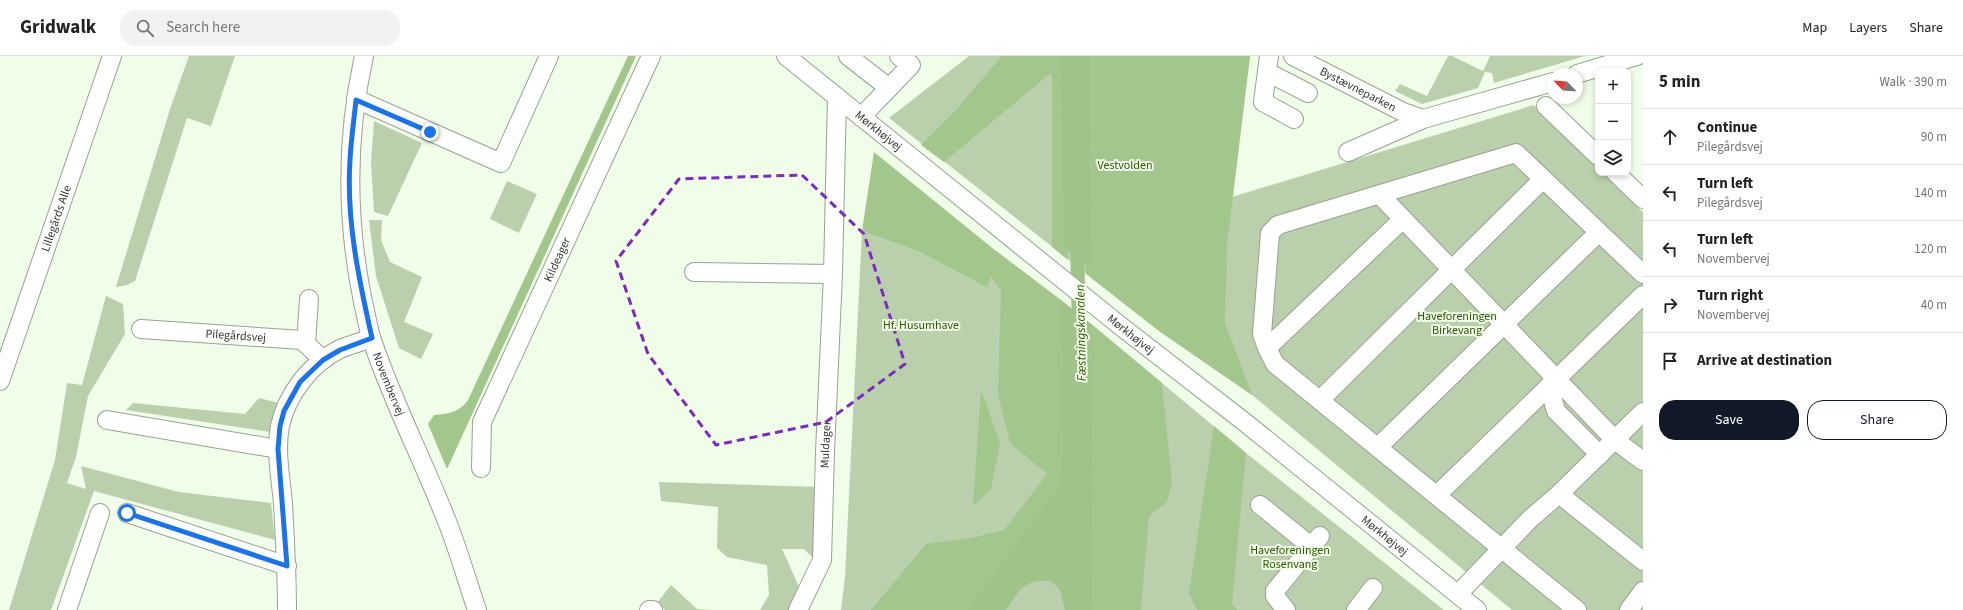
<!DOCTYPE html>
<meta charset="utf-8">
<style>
body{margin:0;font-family:"Source Sans 3",sans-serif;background:#f2f2f2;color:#222}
.controls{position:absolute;right:12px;top:12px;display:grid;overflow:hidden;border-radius:8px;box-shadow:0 2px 6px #0003}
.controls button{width:36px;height:36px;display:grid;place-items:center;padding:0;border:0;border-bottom:1px solid #e0e0e0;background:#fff;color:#222;font:20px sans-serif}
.compass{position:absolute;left:1547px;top:12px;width:36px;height:36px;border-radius:50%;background:#fff;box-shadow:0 2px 6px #0003;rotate:295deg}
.stop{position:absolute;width:12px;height:12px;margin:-9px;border:3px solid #1a73e8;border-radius:50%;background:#fff}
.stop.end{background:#1a73e8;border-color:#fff;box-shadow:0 1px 4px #0008}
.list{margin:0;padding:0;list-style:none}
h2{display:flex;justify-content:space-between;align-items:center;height:52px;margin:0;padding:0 16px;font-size:17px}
h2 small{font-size:13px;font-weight:400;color:#767676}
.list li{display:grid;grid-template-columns:26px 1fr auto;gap:12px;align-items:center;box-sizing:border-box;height:56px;padding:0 16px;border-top:1px solid #e0e0e0}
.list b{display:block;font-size:15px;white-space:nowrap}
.list p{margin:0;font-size:13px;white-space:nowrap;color:#767676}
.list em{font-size:13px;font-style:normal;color:#767676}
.actions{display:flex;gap:8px;padding:12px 16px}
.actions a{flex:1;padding:9px 0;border:1px solid #111827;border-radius:16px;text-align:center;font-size:14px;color:#111827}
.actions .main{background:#111827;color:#fff}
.icon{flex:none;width:22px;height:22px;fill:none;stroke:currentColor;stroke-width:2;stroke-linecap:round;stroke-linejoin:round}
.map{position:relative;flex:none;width:1643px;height:554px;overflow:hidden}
header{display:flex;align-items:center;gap:24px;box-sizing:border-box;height:56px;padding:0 20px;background:#fff;border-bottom:1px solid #e0e0e0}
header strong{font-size:19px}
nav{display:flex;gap:22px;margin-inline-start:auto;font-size:14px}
.search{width:280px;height:36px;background:#f2f2f2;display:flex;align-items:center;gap:10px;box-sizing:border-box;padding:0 14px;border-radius:16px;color:#767676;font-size:15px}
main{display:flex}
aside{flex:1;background:#fff}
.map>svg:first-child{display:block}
.green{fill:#bad0ad}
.forest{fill:#a3c68d}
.water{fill:#a0c38a}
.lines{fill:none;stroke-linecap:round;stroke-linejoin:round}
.canal{stroke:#a0c38a;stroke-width:14}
.minor-casing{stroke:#97a390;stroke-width:20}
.minor{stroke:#fff;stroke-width:18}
.route{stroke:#1a73e8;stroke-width:5}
.marked{fill:none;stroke:#7b2cbf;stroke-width:3;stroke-dasharray:8 5;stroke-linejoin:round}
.labels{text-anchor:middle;stroke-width:4;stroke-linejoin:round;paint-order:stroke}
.street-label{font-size:12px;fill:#333830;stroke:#f0fde8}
.park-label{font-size:12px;fill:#2d5600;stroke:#f0fde8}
.water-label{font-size:13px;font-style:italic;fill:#2e5700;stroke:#f0fde8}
</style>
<header>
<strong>Gridwalk</strong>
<div class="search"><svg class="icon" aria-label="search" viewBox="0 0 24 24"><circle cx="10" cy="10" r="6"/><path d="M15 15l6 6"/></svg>Search here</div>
<nav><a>Map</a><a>Layers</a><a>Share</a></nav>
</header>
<main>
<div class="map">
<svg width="1643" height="554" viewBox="0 0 1643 554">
<rect width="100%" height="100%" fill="#f0fde8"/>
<!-- green -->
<g class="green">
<polygon points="189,0 235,0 211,70 187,62 135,225 127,229 116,231 170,53"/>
<polygon points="969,0 1250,0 1232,141 1534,49 1598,112 1598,117 1603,117 1643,156 1643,554 1512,554 1252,339 1159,275 889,62"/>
<polygon points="1448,0 1452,0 1483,15 1490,0 1585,0 1494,27 1492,17 1485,16 1478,32 1422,48 1395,35 1400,28 1427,40"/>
<polygon points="374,65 422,87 388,160 374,156 371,107"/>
<polygon points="507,125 537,138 519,177 490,163"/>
<polygon points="369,164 382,164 381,184 390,206 422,221 404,266 433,278 421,303 399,292 376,220"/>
<polygon points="862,175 922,197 987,232 996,195 1090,267 1246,397 1444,554 841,554 845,521"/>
<polygon points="106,240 123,248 125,278 88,340 76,401 67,427 86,433 81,410 179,436 271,447 275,484 94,435 51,554 9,554 55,404 67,327 82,329"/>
<polygon points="259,342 279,347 270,376 126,354 133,347 245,358"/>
<polygon points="659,426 820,431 818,489 812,501 804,493 782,493 800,533 790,554 760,554 769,539 767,509 727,501 717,492 718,451 661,445"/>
<polygon points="671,529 697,553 713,554 665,554 657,547"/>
</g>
<!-- forest -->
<g class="forest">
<path d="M 628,0 L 636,0 L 447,413 L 428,368 L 434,359 C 448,358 460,356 468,344 Z"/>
<polygon points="1002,0 1065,0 1068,204 1052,191 1052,16 944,106 921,89 955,55"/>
<polygon points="1085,0 1250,0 1227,190 1225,267 1252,339 1159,275 1086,218"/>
<polygon points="874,96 996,195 1061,244 1062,426 967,554 871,554 926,488 971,482 1004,474 1047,418 1010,387 998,338 1001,235 991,220 987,232 922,197 862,175"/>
<polygon points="1090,267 1162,327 1172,426 1167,446 1149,460 1141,554 1092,554 1093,420"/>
<polygon points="981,334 1000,387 991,433 973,450"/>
<polygon points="1214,370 1246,397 1232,548 1237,554 1197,554 1189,537"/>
</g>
<!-- water -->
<g class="water">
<polygon points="1062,0 1089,0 1090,212 1064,191"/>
<path d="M 1061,244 L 1090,267 L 1093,420 L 1092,554 L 1065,554 L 1060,534 L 1051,525 C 1023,523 1020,534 1006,554 L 967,554 L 1062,426 Z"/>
</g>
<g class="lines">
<!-- canal -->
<polyline class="canal" points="1077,184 1079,276"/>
<defs>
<g id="minor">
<path id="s1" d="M 364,0 C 346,81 346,164 363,246 C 366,258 368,272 372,284 C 393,347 424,406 448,468 C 459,496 467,525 477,554"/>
<path id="s2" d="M 786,0 L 1123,272 L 1247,368 L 1477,554"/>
<polyline points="848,0 889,32 911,9 899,0"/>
<polyline points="1269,0 1263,46 1294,63"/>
<path id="s3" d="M 1293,0 L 1403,56 L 1423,63 L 1553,26"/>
<polyline points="1267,16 1308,37"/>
<polyline points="1577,18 1637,0"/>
<polyline points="356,43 501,107 549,0"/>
<polyline points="1546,50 1598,100"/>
<polyline points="861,61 889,32"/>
<polyline points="1348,96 1423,63"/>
<polyline points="1616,117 1643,143"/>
<polyline points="1380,139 1615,384 1643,405"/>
<polyline points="694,216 833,218"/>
<path id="s4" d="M 141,273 L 302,284 L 323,304"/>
<polyline points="306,288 309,243"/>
<polyline points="1267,292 1403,163"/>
<path id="s5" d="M 0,325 L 112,0"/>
<polyline points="1549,330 1556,355 1600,399"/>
<polyline points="1320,344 1543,123"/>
<polyline points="107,364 278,393"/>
<polyline points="1378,391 1599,176"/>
<path id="s6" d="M 481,412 L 482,366 L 651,0"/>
<polyline points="1559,438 1643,505"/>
<polyline points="1437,439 1643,239"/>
<polyline points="1260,449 1312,491"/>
<polyline points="127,457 287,510"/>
<polyline points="1458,538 1530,463 1559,438 1643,356"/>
<polyline points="67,554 100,457"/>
<path d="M 287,554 C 287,519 285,483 283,448 C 281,423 275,395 280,370 C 287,338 311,307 340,293 C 350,289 361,286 371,282"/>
<polyline points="649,554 653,554"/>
<path id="s7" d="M 798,554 L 822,504 L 825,396 L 833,218 L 837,41"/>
<polyline points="1286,554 1275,540 1275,535 1320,480"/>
<polyline points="1356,554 1373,532"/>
<polyline points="1577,554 1275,308 1267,292 1262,278 1270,177 1278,169 1516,97 1643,218"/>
<polyline points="1629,554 1643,535"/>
</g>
</defs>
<!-- minor casing -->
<use href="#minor" class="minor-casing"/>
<!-- minor -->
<use href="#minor" class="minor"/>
</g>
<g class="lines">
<!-- route -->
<path class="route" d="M 127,457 L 287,510 L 278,393 L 280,370 L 284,355 L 300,326 L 323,304 L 340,294 L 372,282 C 359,224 346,164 350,104 C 351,84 354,64 356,44 L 430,76"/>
</g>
<!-- marked area -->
<path class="marked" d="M 802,119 L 864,178 L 905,308 L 826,366 L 716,389 L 648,298 L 616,205 L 679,123 Z"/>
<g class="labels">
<!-- street labels -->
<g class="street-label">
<text dy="4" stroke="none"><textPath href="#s3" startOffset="73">Bystævneparken</textPath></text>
<text dy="4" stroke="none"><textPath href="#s2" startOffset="119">Mørkhøjvej</textPath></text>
<text dy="4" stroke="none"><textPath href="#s5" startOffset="172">Lillegårds Alle</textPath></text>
<text dy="4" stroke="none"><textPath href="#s6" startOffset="225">Kildeager</textPath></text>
<text dy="4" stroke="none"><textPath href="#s2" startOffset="443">Mørkhøjvej</textPath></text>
<text dy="4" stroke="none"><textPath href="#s4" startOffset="95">Pilegårdsvej</textPath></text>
<text dy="4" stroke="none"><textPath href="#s1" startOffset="334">Novembervej</textPath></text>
<text dy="4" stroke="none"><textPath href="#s7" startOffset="171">Muldager</textPath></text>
<text dy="4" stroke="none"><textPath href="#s2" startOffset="767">Mørkhøjvej</textPath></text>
</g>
<!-- park labels -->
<g class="park-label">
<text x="1125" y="113">Vestvolden</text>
<text x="1457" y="264">Haveforeningen<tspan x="1457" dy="14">Birkevang</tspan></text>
<text x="921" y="273">Hf. Husumhave</text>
<text x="1290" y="498">Haveforeningen<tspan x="1290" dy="14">Rosenvang</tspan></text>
</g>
<!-- water labels -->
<g class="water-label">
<text transform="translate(1080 277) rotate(-91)" y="5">Fæstningskanalen</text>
</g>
</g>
</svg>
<div class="controls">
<button>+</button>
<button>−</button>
<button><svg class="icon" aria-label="layers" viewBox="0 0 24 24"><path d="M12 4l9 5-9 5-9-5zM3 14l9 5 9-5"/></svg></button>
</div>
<svg class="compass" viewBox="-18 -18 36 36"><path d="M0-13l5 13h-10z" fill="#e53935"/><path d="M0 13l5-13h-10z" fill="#767676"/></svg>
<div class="stop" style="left:127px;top:457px"></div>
<div class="stop end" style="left:430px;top:76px"></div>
</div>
<aside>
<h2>5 min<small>Walk · 390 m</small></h2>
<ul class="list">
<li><svg class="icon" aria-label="ahead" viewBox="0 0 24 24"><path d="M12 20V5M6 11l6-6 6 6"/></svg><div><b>Continue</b><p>Pilegårdsvej</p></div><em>90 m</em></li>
<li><svg class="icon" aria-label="left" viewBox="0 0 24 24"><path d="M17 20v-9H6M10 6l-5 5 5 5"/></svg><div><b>Turn left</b><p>Pilegårdsvej</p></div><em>140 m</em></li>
<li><svg class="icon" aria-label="left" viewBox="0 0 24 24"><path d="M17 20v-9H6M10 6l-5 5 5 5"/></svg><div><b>Turn left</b><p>Novembervej</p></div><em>120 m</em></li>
<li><svg class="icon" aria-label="right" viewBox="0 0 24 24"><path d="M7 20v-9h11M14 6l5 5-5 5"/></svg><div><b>Turn right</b><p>Novembervej</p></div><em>40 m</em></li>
<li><svg class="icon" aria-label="arrive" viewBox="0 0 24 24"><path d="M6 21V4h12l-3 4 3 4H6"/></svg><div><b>Arrive at destination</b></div></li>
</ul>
<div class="actions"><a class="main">Save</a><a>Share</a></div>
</aside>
</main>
